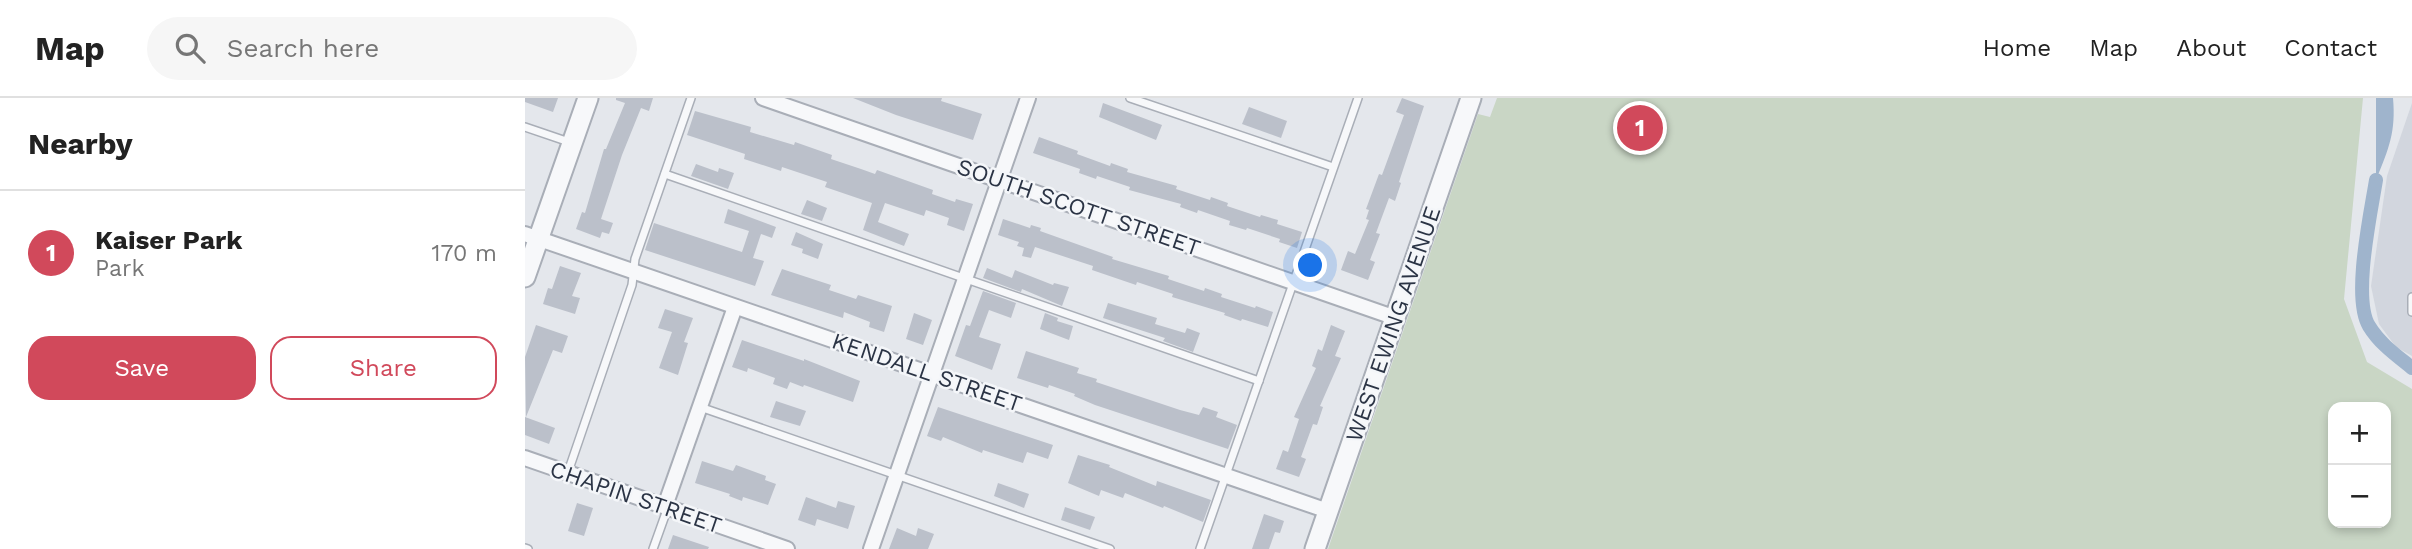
<!DOCTYPE html>
<meta charset="utf-8">
<style>
body{margin:0;font-family:"Work Sans",sans-serif;background:#f6f6f6;color:#222}
.controls{position:absolute;right:21px;bottom:21px;display:grid;overflow:hidden;border-radius:14px;box-shadow:0 4px 10px #0003}
.controls button{width:63px;height:63px;display:grid;place-items:center;padding:0;border:0;border-bottom:2px solid #e0e0e0;background:#fff;color:#222;font:35px sans-serif}
.you{position:absolute;left:786px;top:168px;width:24px;height:24px;margin:-18px;border:5px solid #fff;border-radius:50%;background:#1a73e8;box-shadow:0 0 0 10px #1a73e833}
.badge{display:grid;place-items:center;width:46px;height:46px;border-radius:50%;background:#d1495b;color:#fff;font-size:23px;font-weight:700}
.pin{position:absolute;translate:-50% -50%;border:4px solid #fff;box-shadow:0 2px 7px #0006}
.list{margin:0;padding:0;list-style:none}
h2{display:flex;justify-content:space-between;align-items:center;height:91px;margin:0;padding:0 28px;font-size:30px}
h2 small{font-size:23px;font-weight:400;color:#767676}
.list li{display:grid;grid-template-columns:46px 1fr auto;gap:21px;align-items:center;box-sizing:border-box;height:126px;padding:0 28px;border-top:2px solid #e0e0e0}
.list b{display:block;font-size:26px;white-space:nowrap}
.list p{margin:0;font-size:23px;white-space:nowrap;color:#767676}
.list em{font-size:23px;font-style:normal;color:#767676}
.actions{display:flex;gap:14px;padding:21px 28px}
.actions a{flex:1;padding:16px 0;border:2px solid #d1495b;border-radius:21px;text-align:center;font-size:24px;color:#d1495b}
.actions .main{background:#d1495b;color:#fff}
.icon{flex:none;width:38px;height:38px;fill:none;stroke:currentColor;stroke-width:2;stroke-linecap:round;stroke-linejoin:round}
.map{position:relative;flex:none;width:1887px;height:451px;overflow:hidden}
header{display:flex;align-items:center;gap:42px;box-sizing:border-box;height:98px;padding:0 35px;background:#fff;border-bottom:2px solid #e0e0e0}
header strong{font-size:33px}
nav{display:flex;gap:38px;margin-inline-start:auto;font-size:24px}
.search{width:490px;height:63px;background:#f6f6f6;display:flex;align-items:center;gap:18px;box-sizing:border-box;padding:0 24px;border-radius:38px;color:#767676;font-size:26px}
main{display:flex}
aside{flex:1;background:#fff}
.map>svg:first-child{display:block}
.built{fill:#d2d6de}
.green{fill:#c9d6c5;fill-rule:evenodd}
.water{fill:#9fb4cc}
.lines{fill:none;stroke-linecap:round;stroke-linejoin:round}
.canal{stroke:#9fb4cc;stroke-width:14}
.building{fill:#bbc0ca}
.service-casing{stroke:#a9aeb7;stroke-width:10}
.minor-casing{stroke:#a9aeb7;stroke-width:18}
.tertiary-casing{stroke:#a9aeb7;stroke-width:23}
.service{stroke:#f7f8fa;stroke-width:7}
.minor{stroke:#f7f8fa;stroke-width:14}
.tertiary{stroke:#f7f8fa;stroke-width:19}
.labels{text-anchor:middle;stroke-width:5;stroke-linejoin:round;paint-order:stroke}
.street-label{font-size:23px;fill:#2b3445;stroke:#f4f6f9}
</style>
<header>
<strong>Map</strong>
<div class="search"><svg class="icon" aria-label="search" viewBox="0 0 24 24"><circle cx="10" cy="10" r="6"/><path d="M15 15l6 6"/></svg>Search here</div>
<nav><a>Home</a><a>Map</a><a>About</a><a>Contact</a></nav>
</header>
<main>
<aside>
<h2>Nearby<small></small></h2>
<ul class="list">
<li><span class="badge">1</span><div><b>Kaiser Park</b><p>Park</p></div><em>170 m</em></li>
</ul>
<div class="actions"><a class="main">Save</a><a>Share</a></div>
</aside>
<div class="map">
<svg width="1887" height="451" viewBox="0 0 1887 451">
<rect width="100%" height="100%" fill="#e4e7ec"/>
<!-- built -->
<polygon class="built" points="1887,5 1887,258 1871,249 1854,226 1846,188 1862,78"/>
<!-- green -->
<path class="green" d="M 972,0 L 1838,0 L 1819,201 L 1842,264 L 1887,291 L 1887,451 L 803,451 L 953,16 L 965,19 ZM 1808,309 L 1861,309 L 1861,425 L 1808,425 Z"/>
<!-- water -->
<path class="water" d="M 1851,0 L 1868,0 C 1871,34 1864,50 1851,82 Z"/>
<g class="lines">
<!-- canal -->
<path class="canal" d="M 1851,82 C 1846,114 1827,200 1844,228 C 1855,246 1871,257 1887,270"/>
</g>
<!-- building -->
<g class="building">
<polygon points="0,0 33,0 28,14 0,4"/>
<polygon points="91,0 128,0 124,13 116,10 97,57 76,121 88,125 84,136 77,134 75,140 51,131 57,114 60,115 79,51 81,51 100,5 91,2"/>
<polygon points="328,0 417,0 416,3 457,16 448,42 371,17"/>
<polygon points="877,0 899,8 874,84 876,85 870,103 864,100 851,135 855,136 845,162 850,164 843,182 816,172 823,153 830,156 844,122 841,121 844,112 841,111 854,76 857,77 879,17 871,14"/>
<polygon points="578,5 637,27 631,42 574,19"/>
<polygon points="724,9 762,23 756,40 717,26"/>
<polygon points="170,13 226,29 225,34 269,47 270,44 307,57 306,61 336,71 350,76 352,72 408,92 407,96 430,104 431,101 448,106 439,133 422,127 424,120 401,112 399,118 360,105 353,124 384,136 379,148 338,132 347,105 300,89 302,84 257,69 256,73 219,61 220,56 162,37"/>
<polygon points="514,39 553,53 552,56 585,68 586,65 603,71 602,74 652,88 651,91 685,102 686,99 703,105 702,108 735,119 736,117 753,122 752,126 777,134 772,150 754,144 755,141 722,130 721,132 704,127 705,123 673,112 672,115 655,109 656,106 604,92 605,89 572,78 571,81 554,75 555,71 508,55"/>
<polygon points="171,66 193,74 194,70 209,75 203,91 166,78"/>
<polygon points="282,102 302,110 297,123 276,116"/>
<polygon points="203,111 251,129 247,140 236,136 228,160 239,163 230,188 120,152 129,125 217,154 224,133 199,125"/>
<polygon points="478,121 505,130 506,127 516,130 515,133 588,159 587,161 644,178 643,181 679,193 680,190 697,196 696,199 730,210 731,208 748,214 743,229 717,221 716,223 699,217 700,215 647,199 648,196 612,184 611,187 567,172 568,168 510,149 506,160 497,158 499,150 492,148 494,144 473,137"/>
<polygon points="271,134 298,146 293,161 277,155 278,151 266,147"/>
<polygon points="35,168 56,175 47,198 55,200 50,216 18,206 23,190 27,191"/>
<polygon points="462,170 487,180 490,172 528,187 529,185 544,189 537,208 497,191 496,194 458,180"/>
<polygon points="257,171 306,187 304,192 331,201 333,197 367,208 359,234 344,229 345,224 319,214 318,220 246,197"/>
<polygon points="458,193 491,205 486,220 464,212 454,239 476,246 467,272 430,258 441,227 445,228"/>
<polygon points="583,205 632,220 630,226 660,235 662,230 675,235 668,254 638,243 640,240 578,220"/>
<polygon points="140,211 168,220 159,244 163,245 153,277 134,270 147,234 133,230"/>
<polygon points="389,215 407,222 398,247 381,241"/>
<polygon points="520,215 533,220 532,223 548,228 544,242 515,231"/>
<polygon points="11,227 43,238 37,255 28,252 1,319 0,259"/>
<polygon points="806,227 820,233 810,258 816,260 795,308 798,309 792,327 788,326 776,359 781,361 774,379 751,371 758,352 763,354 774,321 769,319 791,270 787,268 793,251 797,253"/>
<polygon points="217,242 279,263 279,261 335,283 328,304 279,287 278,289 265,284 262,291 248,286 250,280 223,270 222,274 207,269"/>
<polygon points="501,253 554,270 552,275 572,281 571,284 655,312 674,317 678,309 693,314 691,319 712,327 703,351 570,307 549,298 550,296 524,287 523,290 492,280"/>
<polygon points="251,303 281,313 275,328 245,319"/>
<polygon points="413,309 528,347 523,361 502,354 498,365 458,352 457,355 418,339 416,343 402,338"/>
<polygon points="0,319 30,330 24,346 0,337"/>
<polygon points="553,357 585,367 584,369 631,388 632,383 686,402 678,424 639,408 638,410 600,395 598,400 576,392 574,398 543,385"/>
<polygon points="177,363 208,373 211,367 241,378 240,382 251,386 243,407 218,399 217,403 204,398 205,396 170,385"/>
<polygon points="473,385 504,396 499,410 469,398"/>
<polygon points="281,399 311,410 313,403 330,408 323,431 292,421 290,428 273,422"/>
<polygon points="52,405 68,410 59,438 43,433"/>
<polygon points="540,409 570,419 565,432 536,422"/>
<polygon points="739,416 759,423 755,435 750,434 744,451 727,451"/>
<polygon points="372,430 391,438 393,430 409,436 403,451 364,451"/>
<polygon points="148,437 184,449 183,451 143,451"/>
</g>
<g class="lines">
<defs>
<g id="service">
<polyline points="605,0 808,69"/>
<polyline points="0,29 47,45"/>
<polyline points="140,76 734,283"/>
<polyline points="1887,199 1887,214"/>
<polyline points="175,309 585,451"/>
<polyline points="43,374 107,187 110,161 166,0"/>
<polyline points="0,450 3,451"/>
<polyline points="128,451 143,409"/>
<polyline points="675,451 833,0"/>
</g>
<g id="minor">
<polyline points="238,0 871,220"/>
<polyline points="0,136 803,413"/>
<polyline points="0,360 262,451"/>
<polyline points="140,408 210,209"/>
<polyline points="346,451 503,0"/>
</g>
<g id="tertiary">
<polyline points="0,179 63,0"/>
<polyline points="790,451 946,0"/>
</g>
</defs>
<!-- service casing -->
<use href="#service" class="service-casing"/>
<!-- minor casing -->
<use href="#minor" class="minor-casing"/>
<!-- tertiary casing -->
<use href="#tertiary" class="tertiary-casing"/>
<!-- service -->
<use href="#service" class="service"/>
<!-- minor -->
<use href="#minor" class="minor"/>
<!-- tertiary -->
<use href="#tertiary" class="tertiary"/>
</g>
<g class="labels">
<!-- street labels -->
<g class="street-label">
<text transform="translate(554 109) rotate(19)" y="8">SOUTH SCOTT STREET</text>
<text transform="translate(868 226) rotate(-71)" y="8">WEST EWING AVENUE</text>
<text transform="translate(402 274) rotate(19)" y="8">KENDALL STREET</text>
<text transform="translate(111 399) rotate(19)" y="8">CHAPIN STREET</text>
</g>
</g>
</svg>
<div class="controls">
<button>+</button>
<button>−</button>
</div>
<div class="you"></div>
<div class="pin badge" style="left:1115px;top:30px">1</div>
</div>
</main>
